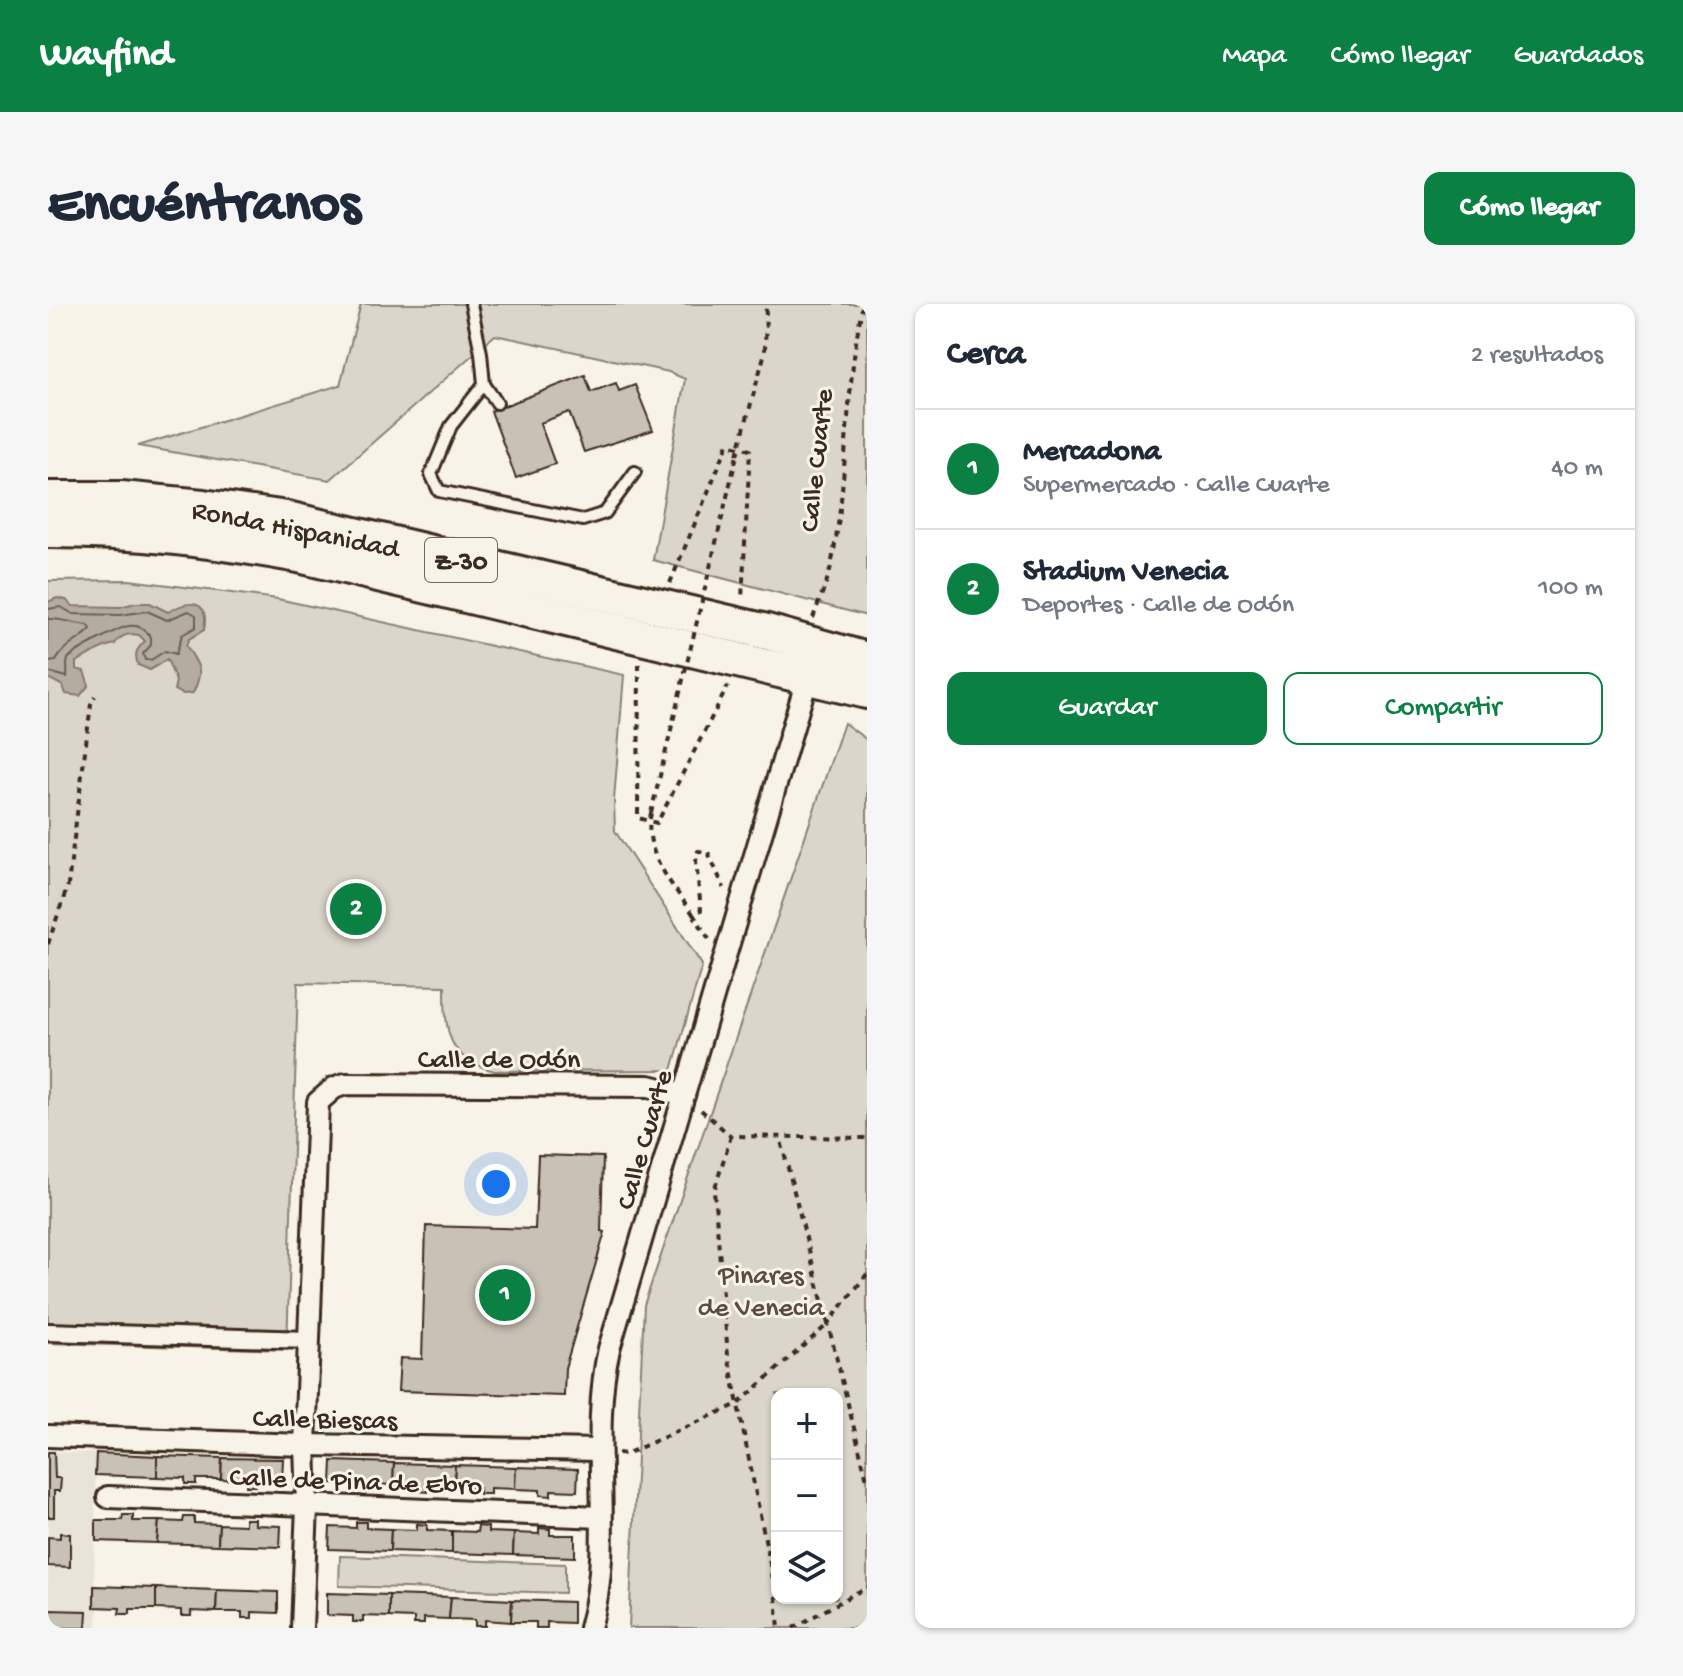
<!DOCTYPE html>
<html lang="es">
<meta charset="utf-8">
<style>
body{margin:0;font-family:"Gochi Hand",sans-serif;background:#f6f6f7;color:#1f2937}
.controls{position:absolute;right:24px;bottom:24px;display:grid;overflow:hidden;border-radius:16px;box-shadow:0 2px 6px #0004}
.controls button{width:72px;height:72px;display:grid;place-items:center;padding:0;border:0;border-bottom:2px solid #e0e1e3;background:#fff;color:#1f2937;font:40px sans-serif}
.you{position:absolute;left:448px;top:880px;width:28px;height:28px;margin:-20px;border:6px solid #fff;border-radius:50%;background:#1a73e8;box-shadow:0 0 0 12px #1a73e833}
.badge{display:grid;place-items:center;width:52px;height:52px;border-radius:50%;background:#0b8043;color:#fff;font-size:26px;font-weight:700}
.pin{position:absolute;translate:-50% -50%;border:4px solid #fff;box-shadow:0 2px 8px #0006}
.list{margin:0;padding:0;list-style:none}
h2{display:flex;justify-content:space-between;align-items:center;height:104px;margin:0;padding:0 32px;font-size:34px}
h2 small{font-size:26px;font-weight:400;color:#747a83}
.list li{display:grid;grid-template-columns:52px 1fr auto;gap:24px;align-items:center;box-sizing:border-box;height:120px;padding:0 32px;border-top:2px solid #e0e1e3}
.list b{display:block;font-size:30px;white-space:nowrap}
.list p{margin:0;font-size:26px;white-space:nowrap;color:#747a83}
.list em{font-size:26px;font-style:normal;color:#747a83}
.actions{display:flex;gap:16px;padding:24px 32px}
.actions a{flex:1;padding:18px 0;border:2px solid #0b8043;border-radius:16px;text-align:center;font-size:28px;color:#0b8043}
.actions .main{background:#0b8043;color:#fff}
.icon{flex:none;width:44px;height:44px;fill:none;stroke:currentColor;stroke-width:2;stroke-linecap:round;stroke-linejoin:round}
.map{position:relative;flex:none;width:819px;height:1324px;overflow:hidden;border-radius:16px}
header{display:flex;align-items:center;gap:48px;box-sizing:border-box;height:112px;padding:0 40px;background:#0b8043;color:#fff}
header strong{font-size:38px}
nav{display:flex;gap:44px;margin-inline-start:auto;font-size:28px}
.intro{display:flex;align-items:center;justify-content:space-between;box-sizing:border-box;height:192px;padding:0 48px}
h1{margin:0;font-size:56px}
.button{padding:20px 36px;border-radius:16px;background:#0b8043;color:#fff;font-size:28px;font-weight:700}
main{display:flex;gap:48px;padding:0 48px}
aside{flex:1;background:#fff;border-radius:16px;box-shadow:0 2px 6px #0004}
.map>svg:first-child{display:block}
.built{fill:#e9e4d9}
.green{fill:#dbd6cb;stroke:#8b8074;stroke-width:2;fill-rule:evenodd}
.water{fill:#b4aca0;stroke:#84786c;stroke-width:2}
.lines{fill:none;stroke-linecap:round;stroke-linejoin:round}
.shore{stroke:#6b5e52;stroke-width:2}
.building{fill:#c8c1b6;stroke:#3b2a1e;stroke-width:2}
.service-casing{stroke:#3b2a1e;stroke-width:16}
.pedestrian-casing{stroke:#3b2a1e;stroke-width:22}
.minor-casing{stroke:#3b2a1e;stroke-width:26}
.trunk-casing{stroke:#3b2a1e;stroke-width:40}
.path{stroke:#3b2a1e;stroke-width:4;stroke-dasharray:6 6;stroke-linecap:butt}
.service{stroke:#f7f3e8;stroke-width:10}
.pedestrian{stroke:#f7f3e8;stroke-width:16}
.minor{stroke:#f7f3e8;stroke-width:20}
.trunk{stroke:#f7f3e8;stroke-width:34}
.path-bridge{stroke:#3b2a1e;stroke-width:4;stroke-dasharray:6 6;stroke-linecap:butt}
.labels{text-anchor:middle;stroke-width:6;stroke-linejoin:round;paint-order:stroke}
.shield{fill:#f7f3e8;stroke:#73665b;stroke-width:2}
.shield-label{font-size:26px;font-weight:bold;fill:#3b2a1e}
.street-label{font-size:28px;fill:#3b2a1e;stroke:#f7f3e8}
.park-label{font-size:28px;fill:#5b4c41;stroke:#f7f3e8}
</style>
<header>
<strong>Wayfind</strong>
<nav><a>Mapa</a><a>Cómo llegar</a><a>Guardados</a></nav>
</header>
<div class="intro"><h1>Encuéntranos</h1><a class="button">Cómo llegar</a></div>
<main>
<div class="map">
<svg width="819" height="1324" viewBox="0 0 819 1324">
<rect width="100%" height="100%" fill="#f7f3e8"/>
<filter id="ink" filterUnits="userSpaceOnUse"><feTurbulence type="fractalNoise" baseFrequency=".0125" numOctaves="2"/><feDisplacementMap in="SourceGraphic" scale="16" xChannelSelector="R" yChannelSelector="G"/><feConvolveMatrix kernelMatrix="1 2 1 2 8 2 1 2 1" color-interpolation-filters="sRGB"/></filter>
<g filter="url(#ink)">
<!-- built -->
<polygon class="built" points="0,1148 48,1149 46,1303 50,1304 49,1324 0,1324"/>
<!-- green -->
<g class="green">
<polygon points="313,0 819,0 819,312 605,256 637,75 621,68 447,31 282,176 90,142 292,81"/>
<path d="M 81,276 L 230,295 L 576,371 L 566,496 L 567,527 L 654,661 L 624,766 L 447,767 C 398,756 397,726 397,682 L 250,679 L 239,1046 L 0,1039 L 0,277 Z"/>
<path d="M 796,419 L 819,436 L 819,1324 L 581,1324 L 596,1001 ZM 729,1090 L 789,1090 L 789,1294 L 729,1294 Z"/>
<polygon points="292,1252 517,1260 517,1289 291,1282"/>
</g>
<!-- water -->
<path class="water" d="M 9,294 L 18,296 L 25,302 L 72,303 L 87,299 L 102,299 L 120,308 C 140,296 162,294 156,326 L 141,335 L 138,341 C 150,362 157,364 145,389 L 135,390 L 126,386 L 128,377 L 119,355 L 102,366 L 90,361 C 86,349 88,346 97,337 L 91,331 C 80,329 73,331 67,340 C 51,343 42,351 28,358 L 28,365 L 36,367 L 41,381 L 32,392 L 18,390 L 15,382 L 0,374 L 0,298 Z"/>
<g class="lines">
<!-- shore -->
<g class="shore">
<path d="M 0,305 L 13,303 L 25,310 L 73,311 L 99,307 L 119,316 L 141,307 L 148,311 L 148,323 L 134,331 L 128,350 L 117,347 L 103,356 L 97,356 L 95,350 L 103,341 L 103,333 C 97,325 91,321 81,322 C 74,322 23,349 20,355 C 18,360 20,368 19,373 L 0,368"/>
<path d="M 0,315 C 13,314 25,320 40,321 L 43,325 C 32,337 16,341 8,357 L 0,358"/>
</g>
</g>
<!-- building -->
<g class="building">
<polygon points="537,71 543,88 568,79 571,87 587,81 605,126 536,148 521,108 492,119 507,160 468,174 443,107"/>
<polygon points="490,851 555,853 553,927 557,928 517,1064 516,1092 350,1087 352,1054 374,1055 378,922 487,925"/>
<polygon points="0,1148 6,1148 7,1174 13,1174 12,1187 6,1187 6,1213 0,1213"/>
<polygon points="48,1149 109,1152 109,1173 47,1171"/>
<polygon points="109,1152 174,1154 173,1175 148,1175 148,1180 137,1180 137,1174 109,1173"/>
<polygon points="174,1154 235,1155 234,1177 209,1176 208,1182 198,1182 198,1176 173,1175"/>
<polygon points="284,1157 346,1159 345,1181 320,1180 319,1186 309,1185 309,1180 283,1179"/>
<polygon points="346,1159 407,1161 406,1183 380,1182 380,1188 370,1187 370,1182 345,1181"/>
<polygon points="407,1161 468,1163 467,1185 442,1184 442,1190 431,1190 431,1184 406,1183"/>
<polygon points="468,1163 530,1165 529,1187 503,1186 503,1192 492,1191 492,1186 467,1185"/>
<polygon points="75,1211 85,1211 85,1217 111,1217 109,1239 48,1237 48,1216 74,1216"/>
<polygon points="136,1213 146,1213 146,1219 171,1220 170,1241 109,1239 111,1217 135,1218"/>
<polygon points="197,1215 207,1215 207,1221 233,1222 232,1243 170,1241 171,1220 197,1221"/>
<polygon points="308,1218 318,1218 318,1224 343,1225 342,1247 281,1245 282,1223 308,1224"/>
<polygon points="369,1220 379,1221 379,1226 404,1227 404,1249 342,1247 343,1225 369,1226"/>
<polygon points="430,1222 440,1223 440,1228 466,1229 465,1251 404,1249 404,1227 429,1228"/>
<polygon points="491,1224 502,1225 502,1231 527,1231 527,1253 465,1251 466,1229 491,1230"/>
<polygon points="12,1229 22,1230 22,1263 0,1262 0,1233 12,1234"/>
<polygon points="46,1282 108,1284 108,1305 82,1305 82,1310 71,1310 72,1304 46,1303"/>
<polygon points="108,1284 169,1286 168,1308 143,1307 143,1312 133,1312 133,1306 108,1305"/>
<polygon points="169,1286 230,1288 230,1309 204,1308 204,1314 194,1314 194,1308 168,1308"/>
<polygon points="279,1289 341,1291 341,1313 315,1312 315,1318 305,1318 305,1312 279,1311"/>
<polygon points="341,1291 403,1293 401,1315 376,1314 376,1320 366,1320 366,1314 341,1313"/>
<polygon points="403,1293 464,1296 463,1318 437,1316 437,1322 427,1322 427,1316 401,1315"/>
<polygon points="464,1296 525,1298 525,1319 499,1318 499,1324 488,1324 488,1318 463,1318"/>
<polygon points="0,1306 39,1307 38,1324 0,1324"/>
</g>
<g class="lines">
<defs>
<g id="service">
<polyline points="423,0 433,49 436,80 449,99"/>
<polyline points="436,80 403,122 383,170 391,187 535,216 557,209 587,168"/>
</g>
<polyline id="pedestrian" points="0,1028 261,1036"/>
<g id="minor">
<polyline points="0,1132 257,1141 552,1146"/>
<polyline points="60,1193 553,1213"/>
<polyline points="254,1324 259,1202 257,1141 270,798 286,784 297,780 601,782 636,791"/>
<path d="M 542,1324 C 568,1233 540,1136 561,1045 L 760,372"/>
</g>
<g id="trunk">
<polyline points="0,195 73,195 155,203 239,215 719,328 819,356"/>
<path d="M 0,226 C 87,226 166,236 251,251 L 819,387"/>
</g>
</defs>
<!-- service casing -->
<use href="#service" class="service-casing"/>
<!-- pedestrian casing -->
<use href="#pedestrian" class="pedestrian-casing"/>
<!-- minor casing -->
<use href="#minor" class="minor-casing"/>
<!-- trunk casing -->
<use href="#trunk" class="trunk-casing"/>
<!-- path -->
<g class="path">
<polyline points="689,151 717,48 718,0"/>
<polyline points="622,279 680,140 702,146 694,295"/>
<path d="M 765,314 C 771,297 779,279 783,262 C 801,175 796,86 815,0"/>
<polyline points="591,360 590,514 609,519 680,382"/>
<path d="M 603,509 C 594,548 624,580 645,610 L 653,606 L 648,557 L 650,547 L 660,548 L 676,584"/>
<polyline points="645,610 661,635"/>
<polyline points="0,640 20,581 43,400 47,392"/>
<polyline points="653,806 683,832 819,834"/>
<polyline points="683,832 666,887 680,1051 727,1285 731,1324"/>
<polyline points="819,970 780,1020 819,1176"/>
<polyline points="570,1149 578,1150 690,1100 780,1020 732,833"/>
<polyline points="745,1324 819,1283"/>
</g>
<!-- service -->
<use href="#service" class="service"/>
<!-- pedestrian -->
<use href="#pedestrian" class="pedestrian"/>
<!-- minor -->
<use href="#minor" class="minor"/>
<!-- trunk -->
<use href="#trunk" class="trunk"/>
<!-- path-bridge -->
<polyline class="path-bridge" points="603,509 689,151"/>
</g>
</g>
<g class="labels">
<!-- shield labels -->
<rect class="shield" x="377" y="234" width="72" height="44" rx="6"/>
<g class="shield-label">
<text x="413" y="265">Z-30</text>
</g>
<!-- street labels -->
<g class="street-label">
<text transform="translate(766 156) rotate(-84)" y="10">Calle Cuarte</text>
<text transform="translate(248 223) rotate(11)" y="10">Ronda Hispanidad</text>
<text x="451" y="763">Calle de Odón</text>
<text transform="translate(594 835) rotate(-74)" y="10">Calle Cuarte</text>
<text transform="translate(277 1113) rotate(1)" y="10">Calle Biescas</text>
<text transform="translate(308 1175) rotate(2)" y="10">Calle de Pina de Ebro</text>
</g>
<!-- park labels -->
<g class="park-label">
<text x="713" y="979">Pinares<tspan x="713" dy="32">de Venecia</tspan></text>
</g>
</g>
</svg>
<div class="controls">
<button>+</button>
<button>−</button>
<button><svg class="icon" aria-label="layers" viewBox="0 0 24 24"><path d="M12 4l9 5-9 5-9-5zM3 14l9 5 9-5"/></svg></button>
</div>
<div class="you"></div>
<div class="pin badge" style="left:457px;top:991px">1</div>
<div class="pin badge" style="left:308px;top:605px">2</div>
</div>
<aside>
<h2>Cerca<small>2 resultados</small></h2>
<ul class="list">
<li><span class="badge">1</span><div><b>Mercadona</b><p>Supermercado · Calle Cuarte</p></div><em>40 m</em></li>
<li><span class="badge">2</span><div><b>Stadium Venecia</b><p>Deportes · Calle de Odón</p></div><em>100 m</em></li>
</ul>
<div class="actions"><a class="main">Guardar</a><a>Compartir</a></div>
</aside>
</main>
